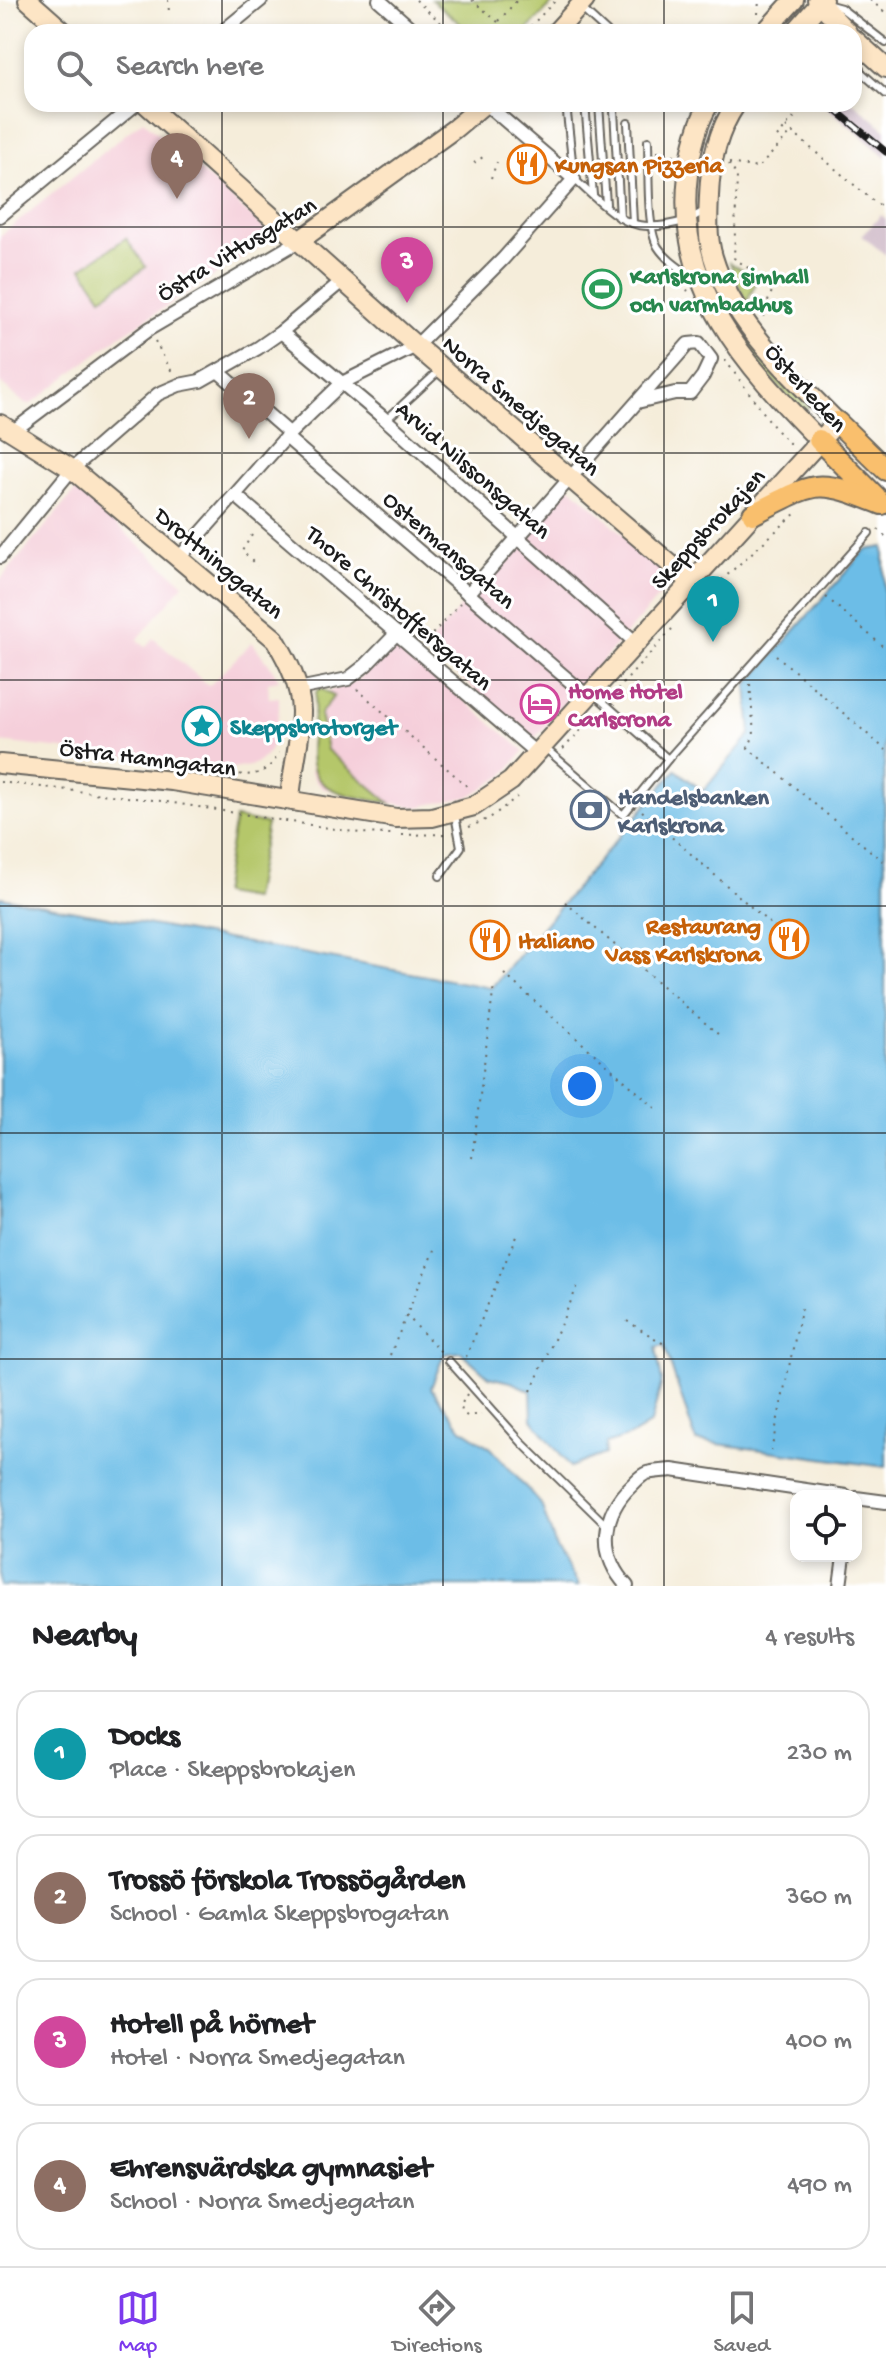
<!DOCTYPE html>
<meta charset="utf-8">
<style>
body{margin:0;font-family:"Gochi Hand",sans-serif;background:#f2f2f2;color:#202124}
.controls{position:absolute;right:24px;bottom:24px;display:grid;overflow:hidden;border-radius:16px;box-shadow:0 4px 12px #0003}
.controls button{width:72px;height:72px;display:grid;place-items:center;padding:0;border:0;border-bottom:2px solid #e0e0e0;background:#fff;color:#202124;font:40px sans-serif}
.you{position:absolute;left:582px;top:1086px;width:28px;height:28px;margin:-20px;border:6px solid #fff;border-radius:50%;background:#1a73e8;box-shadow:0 0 0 12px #1a73e833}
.badge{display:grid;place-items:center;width:52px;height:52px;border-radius:50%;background:#7c3aed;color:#fff;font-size:26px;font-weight:700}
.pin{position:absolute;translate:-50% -66px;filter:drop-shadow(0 2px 4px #0008)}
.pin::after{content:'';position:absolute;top:42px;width:28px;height:24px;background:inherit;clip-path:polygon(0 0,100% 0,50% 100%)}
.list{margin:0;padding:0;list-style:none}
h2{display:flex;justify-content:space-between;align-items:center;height:104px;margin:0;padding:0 32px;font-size:34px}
h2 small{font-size:26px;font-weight:400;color:#757577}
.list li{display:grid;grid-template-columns:52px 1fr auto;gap:24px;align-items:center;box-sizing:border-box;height:128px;margin:0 16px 16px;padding:0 16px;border:2px solid #e0e0e0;border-radius:24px}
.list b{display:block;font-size:30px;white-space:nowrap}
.list p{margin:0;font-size:26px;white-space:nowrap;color:#757577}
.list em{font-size:26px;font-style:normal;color:#757577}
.icon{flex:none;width:44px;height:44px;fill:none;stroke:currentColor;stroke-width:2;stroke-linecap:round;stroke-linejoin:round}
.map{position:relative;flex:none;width:886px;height:1586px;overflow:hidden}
.search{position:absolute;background:#fff;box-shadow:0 4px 12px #0003;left:24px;right:24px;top:24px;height:88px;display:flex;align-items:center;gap:20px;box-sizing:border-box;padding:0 28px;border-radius:24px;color:#757577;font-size:30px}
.sheet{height:680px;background:#fff}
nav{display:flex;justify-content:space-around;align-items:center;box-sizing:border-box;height:112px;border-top:2px solid #e0e0e0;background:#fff;font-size:22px;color:#757577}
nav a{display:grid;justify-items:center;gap:4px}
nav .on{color:#7c3aed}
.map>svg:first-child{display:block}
.built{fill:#f5cfda}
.industrial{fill:#d1bdcb}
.green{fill:#b5c76a;stroke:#687243;stroke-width:2}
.water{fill:#6cbde7;stroke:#446c82;stroke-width:2}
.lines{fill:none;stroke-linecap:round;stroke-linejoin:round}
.lane-casing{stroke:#68655e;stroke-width:10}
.street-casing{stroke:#68655e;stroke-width:16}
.secondary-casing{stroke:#68655e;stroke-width:22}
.primary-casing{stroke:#68655e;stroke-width:24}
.path{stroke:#68655e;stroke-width:2;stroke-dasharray:2 6;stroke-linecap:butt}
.lane{stroke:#fff;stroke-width:6}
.street{stroke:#fff;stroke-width:12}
.secondary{stroke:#fde5c5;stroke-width:18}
.primary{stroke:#f9bf6d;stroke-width:20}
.rail-casing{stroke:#1c1c1c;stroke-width:7}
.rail{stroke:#fff;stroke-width:4;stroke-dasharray:12;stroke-linecap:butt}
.grid{fill:none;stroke:#1c1c1c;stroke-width:2;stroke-opacity:0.55}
.labels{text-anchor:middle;stroke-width:6;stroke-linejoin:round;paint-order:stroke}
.food-label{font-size:24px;font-weight:bold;fill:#c56008;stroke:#fff;text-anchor:start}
.street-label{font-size:24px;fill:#1c1c1c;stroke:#fff}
.leisure-label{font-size:24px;font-weight:bold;fill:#27864d;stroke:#fff;text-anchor:start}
.hotel-label{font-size:24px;font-weight:bold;fill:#b23c85;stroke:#fff;text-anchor:start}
.culture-label{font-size:24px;font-weight:bold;fill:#0d838f;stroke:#fff;text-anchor:start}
.service-label{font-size:24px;font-weight:bold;fill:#4e5e75;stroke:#fff;text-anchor:start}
</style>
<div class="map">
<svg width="886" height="1586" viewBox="0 0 886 1586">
<rect width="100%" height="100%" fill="#fff"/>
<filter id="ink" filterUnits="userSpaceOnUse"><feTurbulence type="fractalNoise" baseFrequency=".0125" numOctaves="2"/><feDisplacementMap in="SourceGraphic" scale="16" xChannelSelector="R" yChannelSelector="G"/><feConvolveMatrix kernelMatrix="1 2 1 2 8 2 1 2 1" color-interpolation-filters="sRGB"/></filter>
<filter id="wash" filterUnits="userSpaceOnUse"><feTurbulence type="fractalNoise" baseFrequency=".006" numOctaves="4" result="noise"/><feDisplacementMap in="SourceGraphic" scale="32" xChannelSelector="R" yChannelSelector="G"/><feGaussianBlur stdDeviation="1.8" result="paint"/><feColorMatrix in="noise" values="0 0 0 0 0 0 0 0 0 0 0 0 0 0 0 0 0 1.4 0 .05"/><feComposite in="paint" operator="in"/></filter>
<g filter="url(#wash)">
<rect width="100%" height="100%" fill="#f5edda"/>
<!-- built -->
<g class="built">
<polygon points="143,120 270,233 269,241 121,335 31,404 24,403 0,383 0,236"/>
<polygon points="564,481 674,579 533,740 426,648"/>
<polygon points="76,490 184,584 137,640 146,647 153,638 209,686 252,642 271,667 279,680 268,682 269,698 279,697 279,710 274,736 269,751 260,761 250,766 232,768 0,742 0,580"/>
<polygon points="395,642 524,751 503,776 468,797 417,807 360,798 323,788 316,782 311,772 314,703 319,696 359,679"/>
</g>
<!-- industrial -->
<g class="industrial">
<polygon points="854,103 886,130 886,157 823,104"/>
<polygon points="881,215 886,219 886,255 862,236"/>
</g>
<!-- green -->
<g class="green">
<polygon points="432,0 556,0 525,32 470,32"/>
<path d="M 697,232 L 700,232 L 704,253 L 772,368 L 809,407 L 802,412 C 753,361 709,303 697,232 Z"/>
<polygon points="126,238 146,267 102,297 82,268"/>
<polygon points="730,263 755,276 755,285 746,303"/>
<path d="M 320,688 L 334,696 L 320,714 L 327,750 L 390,803 C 296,789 309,776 316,692 Z"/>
<polygon points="235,818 267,824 253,899 222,894"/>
</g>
<!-- water -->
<polygon class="water" points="884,547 886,1467 696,1441 664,1345 656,1347 662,1381 651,1423 630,1436 606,1444 605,1454 570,1467 532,1419 531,1391 511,1382 489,1377 461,1352 444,1354 431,1388 462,1429 491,1448 541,1504 556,1547 579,1586 0,1586 0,897 491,988 676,770 703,791 751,734 747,685 865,550"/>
</g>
<g filter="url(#ink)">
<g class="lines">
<defs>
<g id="lane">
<polyline points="830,5 841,8 886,43"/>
<polyline points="582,9 607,32"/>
<polyline points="854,51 861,72 886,94"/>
<path d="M 566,104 L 574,179 C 589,192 606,210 624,220 C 648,232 683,225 704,211"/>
<polyline points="585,104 593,195"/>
<polyline points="599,104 606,204"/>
<polyline points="614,110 620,218"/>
<polyline points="628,123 633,223"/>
<path d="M 648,141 C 649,166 646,228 658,247 C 667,261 683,270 696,280"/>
<polyline points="386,420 439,371"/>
<polyline points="593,693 668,759 869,533"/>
<polyline points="545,748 623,815 668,759"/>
<polyline points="440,876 461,847 455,815"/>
<polyline points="449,1361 523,1444 606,1525"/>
</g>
<g id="street">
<polyline points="379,0 415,32"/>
<polyline points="222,32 261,0"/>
<polyline points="0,216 136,104"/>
<polyline points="281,332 386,420 635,642"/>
<polyline points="219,372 289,433"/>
<polyline points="12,432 149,329 299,241"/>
<polyline points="286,437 586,695"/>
<polyline points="235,495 536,753"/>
<polyline points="0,557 72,469 158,394 179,385 200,381 258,348 281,332 342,281"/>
<polyline points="179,558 286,437 342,383 416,346 503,259 574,179 486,104"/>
<polyline points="468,594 688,344 699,343 711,359 703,376 690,393 675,393 637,402"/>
<polyline points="298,689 348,679 366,665 397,633"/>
<polyline points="856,1498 886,1502"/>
<path d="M 627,1586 C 597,1554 602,1513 632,1485 C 637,1480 641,1475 647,1473 C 655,1471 664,1471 672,1470 L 846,1496"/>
<polyline points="840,1586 844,1556"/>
</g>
<g id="secondary">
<polyline points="28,0 64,32"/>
<polyline points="817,0 847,32"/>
<polyline points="556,32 585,0"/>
<polyline points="765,32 794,0"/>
<polyline points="795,32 823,0"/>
<polyline points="854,39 886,68"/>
<polyline points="146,104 416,346 690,581"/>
<path d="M 709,104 C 696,126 691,150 688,175 C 674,287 746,366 819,440"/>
<polyline points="299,241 454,129 484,104"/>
<path d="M 0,424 L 72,469 L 275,639 C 288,661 300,684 301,711 C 301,740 292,770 290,799"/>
<path d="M 0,764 L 172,781 L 396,818 L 432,817 L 474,806 L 511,781 L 837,422 C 790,374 733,324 713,257 C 707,237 708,217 709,196 C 710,163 717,132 736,104"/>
</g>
<g id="primary">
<polyline points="837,422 886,470"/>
<polyline points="819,440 876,497"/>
<path d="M 753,514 C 817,482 814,477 882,504"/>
</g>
</defs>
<!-- lane casing -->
<use href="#lane" class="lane-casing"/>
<!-- street casing -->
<use href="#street" class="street-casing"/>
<!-- secondary casing -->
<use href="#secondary" class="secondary-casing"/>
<!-- primary casing -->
<use href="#primary" class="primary-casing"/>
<!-- path -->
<g class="path">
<polyline points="168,0 169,12"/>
<polyline points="416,0 451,32"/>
<polyline points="472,0 498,22 499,32"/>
<polyline points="870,0 886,13"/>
<polyline points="758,14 759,0"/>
<polyline points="499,21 517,0"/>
<polyline points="525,32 556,0"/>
<polyline points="786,127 872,200 886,209"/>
<polyline points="777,137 806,104"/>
<polyline points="657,152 675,155"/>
<polyline points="474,163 486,155"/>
<polyline points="729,163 758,168 792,132"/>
<polyline points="729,164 737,176 734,258 774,286 763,314 765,320"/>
<polyline points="491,178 497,162"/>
<polyline points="676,278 688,291"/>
<polyline points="155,341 173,374"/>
<polyline points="725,360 777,431 792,446"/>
<polyline points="878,529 886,537"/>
<polyline points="252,535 242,551 257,566"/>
<polyline points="826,597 886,649"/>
<polyline points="692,607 797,512"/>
<polyline points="427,640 460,603"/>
<polyline points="776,655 886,750"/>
<polyline points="750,684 754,735 748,748 886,864"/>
<polyline points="357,689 469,788"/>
<polyline points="612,696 672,629"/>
<polyline points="563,749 600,710"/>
<path d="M 208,770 C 238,773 262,785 279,753"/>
<polyline points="0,782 161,801 360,833 392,834"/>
<polyline points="642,811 775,928"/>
<polyline points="469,827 490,818 517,797"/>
<polyline points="402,835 448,834"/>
<polyline points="565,902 719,1035"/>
<polyline points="504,974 659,1111"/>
<polyline points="472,1158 494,985"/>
<polyline points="406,1315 443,1354"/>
<polyline points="627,1321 664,1344"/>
<polyline points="390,1355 436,1245"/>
<polyline points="466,1357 517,1234"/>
<polyline points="531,1391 579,1283"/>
<polyline points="467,1394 461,1405 462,1412 467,1416 481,1414"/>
<polyline points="771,1451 802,1306"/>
</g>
<!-- lane -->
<use href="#lane" class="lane"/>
<!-- street -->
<use href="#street" class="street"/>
<!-- secondary -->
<use href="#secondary" class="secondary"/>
<!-- primary -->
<use href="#primary" class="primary"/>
<defs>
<polyline id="rail" points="832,107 886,152"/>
</defs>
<!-- rail casing -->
<use href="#rail" class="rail-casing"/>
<!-- rail -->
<use href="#rail" class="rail"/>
</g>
</g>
<!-- grid -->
<path class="grid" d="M 222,0 L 222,32M 443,0 L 443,32M 664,0 L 664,32M 222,104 L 222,1586M 443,104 L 443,1586M 664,104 L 664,1586M 0,227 L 886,227M 0,453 L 886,453M 0,680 L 886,680M 0,906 L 886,906M 0,1133 L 886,1133M 0,1359 L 886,1359"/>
<!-- icons -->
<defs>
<symbol id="restaurant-ring" viewBox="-11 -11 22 22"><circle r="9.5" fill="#fff" stroke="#e8710a" stroke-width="1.5"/><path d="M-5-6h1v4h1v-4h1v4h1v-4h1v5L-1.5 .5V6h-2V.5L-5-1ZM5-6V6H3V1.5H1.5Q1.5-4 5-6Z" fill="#e8710a"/></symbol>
<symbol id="stadium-ring" viewBox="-11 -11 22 22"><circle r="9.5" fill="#fff" stroke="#2e9e5b" stroke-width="1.5"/><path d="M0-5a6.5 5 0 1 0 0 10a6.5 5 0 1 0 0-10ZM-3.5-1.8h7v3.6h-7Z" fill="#2e9e5b"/></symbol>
<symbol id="hotel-ring" viewBox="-11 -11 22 22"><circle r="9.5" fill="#fff" stroke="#d1479c" stroke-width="1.5"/><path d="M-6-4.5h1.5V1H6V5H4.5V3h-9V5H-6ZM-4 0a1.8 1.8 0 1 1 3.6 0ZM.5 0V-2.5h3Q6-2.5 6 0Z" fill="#d1479c"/></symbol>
<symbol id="sight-ring" viewBox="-11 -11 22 22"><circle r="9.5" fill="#fff" stroke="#0f9aa8" stroke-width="1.5"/><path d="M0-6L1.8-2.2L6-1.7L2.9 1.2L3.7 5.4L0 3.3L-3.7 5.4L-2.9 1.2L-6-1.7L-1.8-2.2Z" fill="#0f9aa8"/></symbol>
<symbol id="bank-ring" viewBox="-11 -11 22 22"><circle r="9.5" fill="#fff" stroke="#5c6f8a" stroke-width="1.5"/><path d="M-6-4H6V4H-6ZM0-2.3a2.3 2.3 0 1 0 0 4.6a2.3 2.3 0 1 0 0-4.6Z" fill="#5c6f8a"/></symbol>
</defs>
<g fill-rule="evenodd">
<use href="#restaurant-ring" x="505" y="142" width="44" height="44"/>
<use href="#stadium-ring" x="580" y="267" width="44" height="44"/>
<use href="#hotel-ring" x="518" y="682" width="44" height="44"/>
<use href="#sight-ring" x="180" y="704" width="44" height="44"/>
<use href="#bank-ring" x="568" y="788" width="44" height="44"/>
<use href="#restaurant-ring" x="767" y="917" width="44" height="44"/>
<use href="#restaurant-ring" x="468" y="918" width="44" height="44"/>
</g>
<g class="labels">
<!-- food labels -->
<g class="food-label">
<text x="555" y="172">Kungsan Pizzeria</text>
<text x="761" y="933" text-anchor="end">Restaurang<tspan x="761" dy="28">Vass Karlskrona</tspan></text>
<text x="518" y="948">Italiano</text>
</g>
<!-- street labels -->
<g class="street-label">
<text transform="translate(236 248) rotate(-31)" y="8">Östra Vittusgatan</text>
<text transform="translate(807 387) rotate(48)" y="8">Österleden</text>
<text transform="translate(522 405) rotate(41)" y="8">Norra Smedjegatan</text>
<text transform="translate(474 469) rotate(41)" y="8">Arvid Nilssonsgatan</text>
<text transform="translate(707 528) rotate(-47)" y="8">Skeppsbrokajen</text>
<text transform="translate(450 549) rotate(41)" y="8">Ostermansgatan</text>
<text transform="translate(220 562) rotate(40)" y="8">Drottninggatan</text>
<text transform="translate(400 607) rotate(41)" y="8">Thore Christoffersgatan</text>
<text transform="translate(148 757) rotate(7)" y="8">Östra Hamngatan</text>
</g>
<!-- leisure labels -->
<g class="leisure-label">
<text x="630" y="283">Karlskrona simhall<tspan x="630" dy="28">och varmbadhus</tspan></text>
</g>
<!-- hotel labels -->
<g class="hotel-label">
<text x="568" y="698">Home Hotel<tspan x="568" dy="28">Carlscrona</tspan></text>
</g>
<!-- culture labels -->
<g class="culture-label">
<text x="230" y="734">Skeppsbrotorget</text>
</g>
<!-- service labels -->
<g class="service-label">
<text x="618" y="804">Handelsbanken<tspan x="618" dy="28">Karlskrona</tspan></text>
</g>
</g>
</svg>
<div class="controls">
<button><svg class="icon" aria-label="locate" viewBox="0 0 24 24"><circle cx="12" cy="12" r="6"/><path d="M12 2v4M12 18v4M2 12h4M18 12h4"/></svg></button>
</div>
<div class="you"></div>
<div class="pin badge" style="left:713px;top:642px;background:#0f9aa8">1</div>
<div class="pin badge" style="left:249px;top:439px;background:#8d6e63">2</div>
<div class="pin badge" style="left:407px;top:303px;background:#d1479c">3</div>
<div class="pin badge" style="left:177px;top:199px;background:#8d6e63">4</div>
<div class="search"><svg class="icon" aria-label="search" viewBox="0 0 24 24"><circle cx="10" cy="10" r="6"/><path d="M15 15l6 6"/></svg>Search here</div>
</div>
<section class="sheet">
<h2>Nearby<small>4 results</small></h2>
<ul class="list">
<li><span class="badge" style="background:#0f9aa8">1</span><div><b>Docks</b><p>Place · Skeppsbrokajen</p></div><em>230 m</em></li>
<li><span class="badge" style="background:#8d6e63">2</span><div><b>Trossö förskola Trossögården</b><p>School · Gamla Skeppsbrogatan</p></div><em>360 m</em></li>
<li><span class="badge" style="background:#d1479c">3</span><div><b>Hotell på hörnet</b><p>Hotel · Norra Smedjegatan</p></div><em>400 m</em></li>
<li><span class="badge" style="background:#8d6e63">4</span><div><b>Ehrensvärdska gymnasiet</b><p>School · Norra Smedjegatan</p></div><em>490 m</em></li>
</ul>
</section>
<nav>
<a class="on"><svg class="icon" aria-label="map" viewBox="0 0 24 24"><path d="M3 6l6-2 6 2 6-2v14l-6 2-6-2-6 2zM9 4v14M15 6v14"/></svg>Map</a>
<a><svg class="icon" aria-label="directions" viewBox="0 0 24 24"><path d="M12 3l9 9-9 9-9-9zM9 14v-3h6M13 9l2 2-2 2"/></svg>Directions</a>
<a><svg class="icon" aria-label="saved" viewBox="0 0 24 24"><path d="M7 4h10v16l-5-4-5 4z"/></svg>Saved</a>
</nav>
